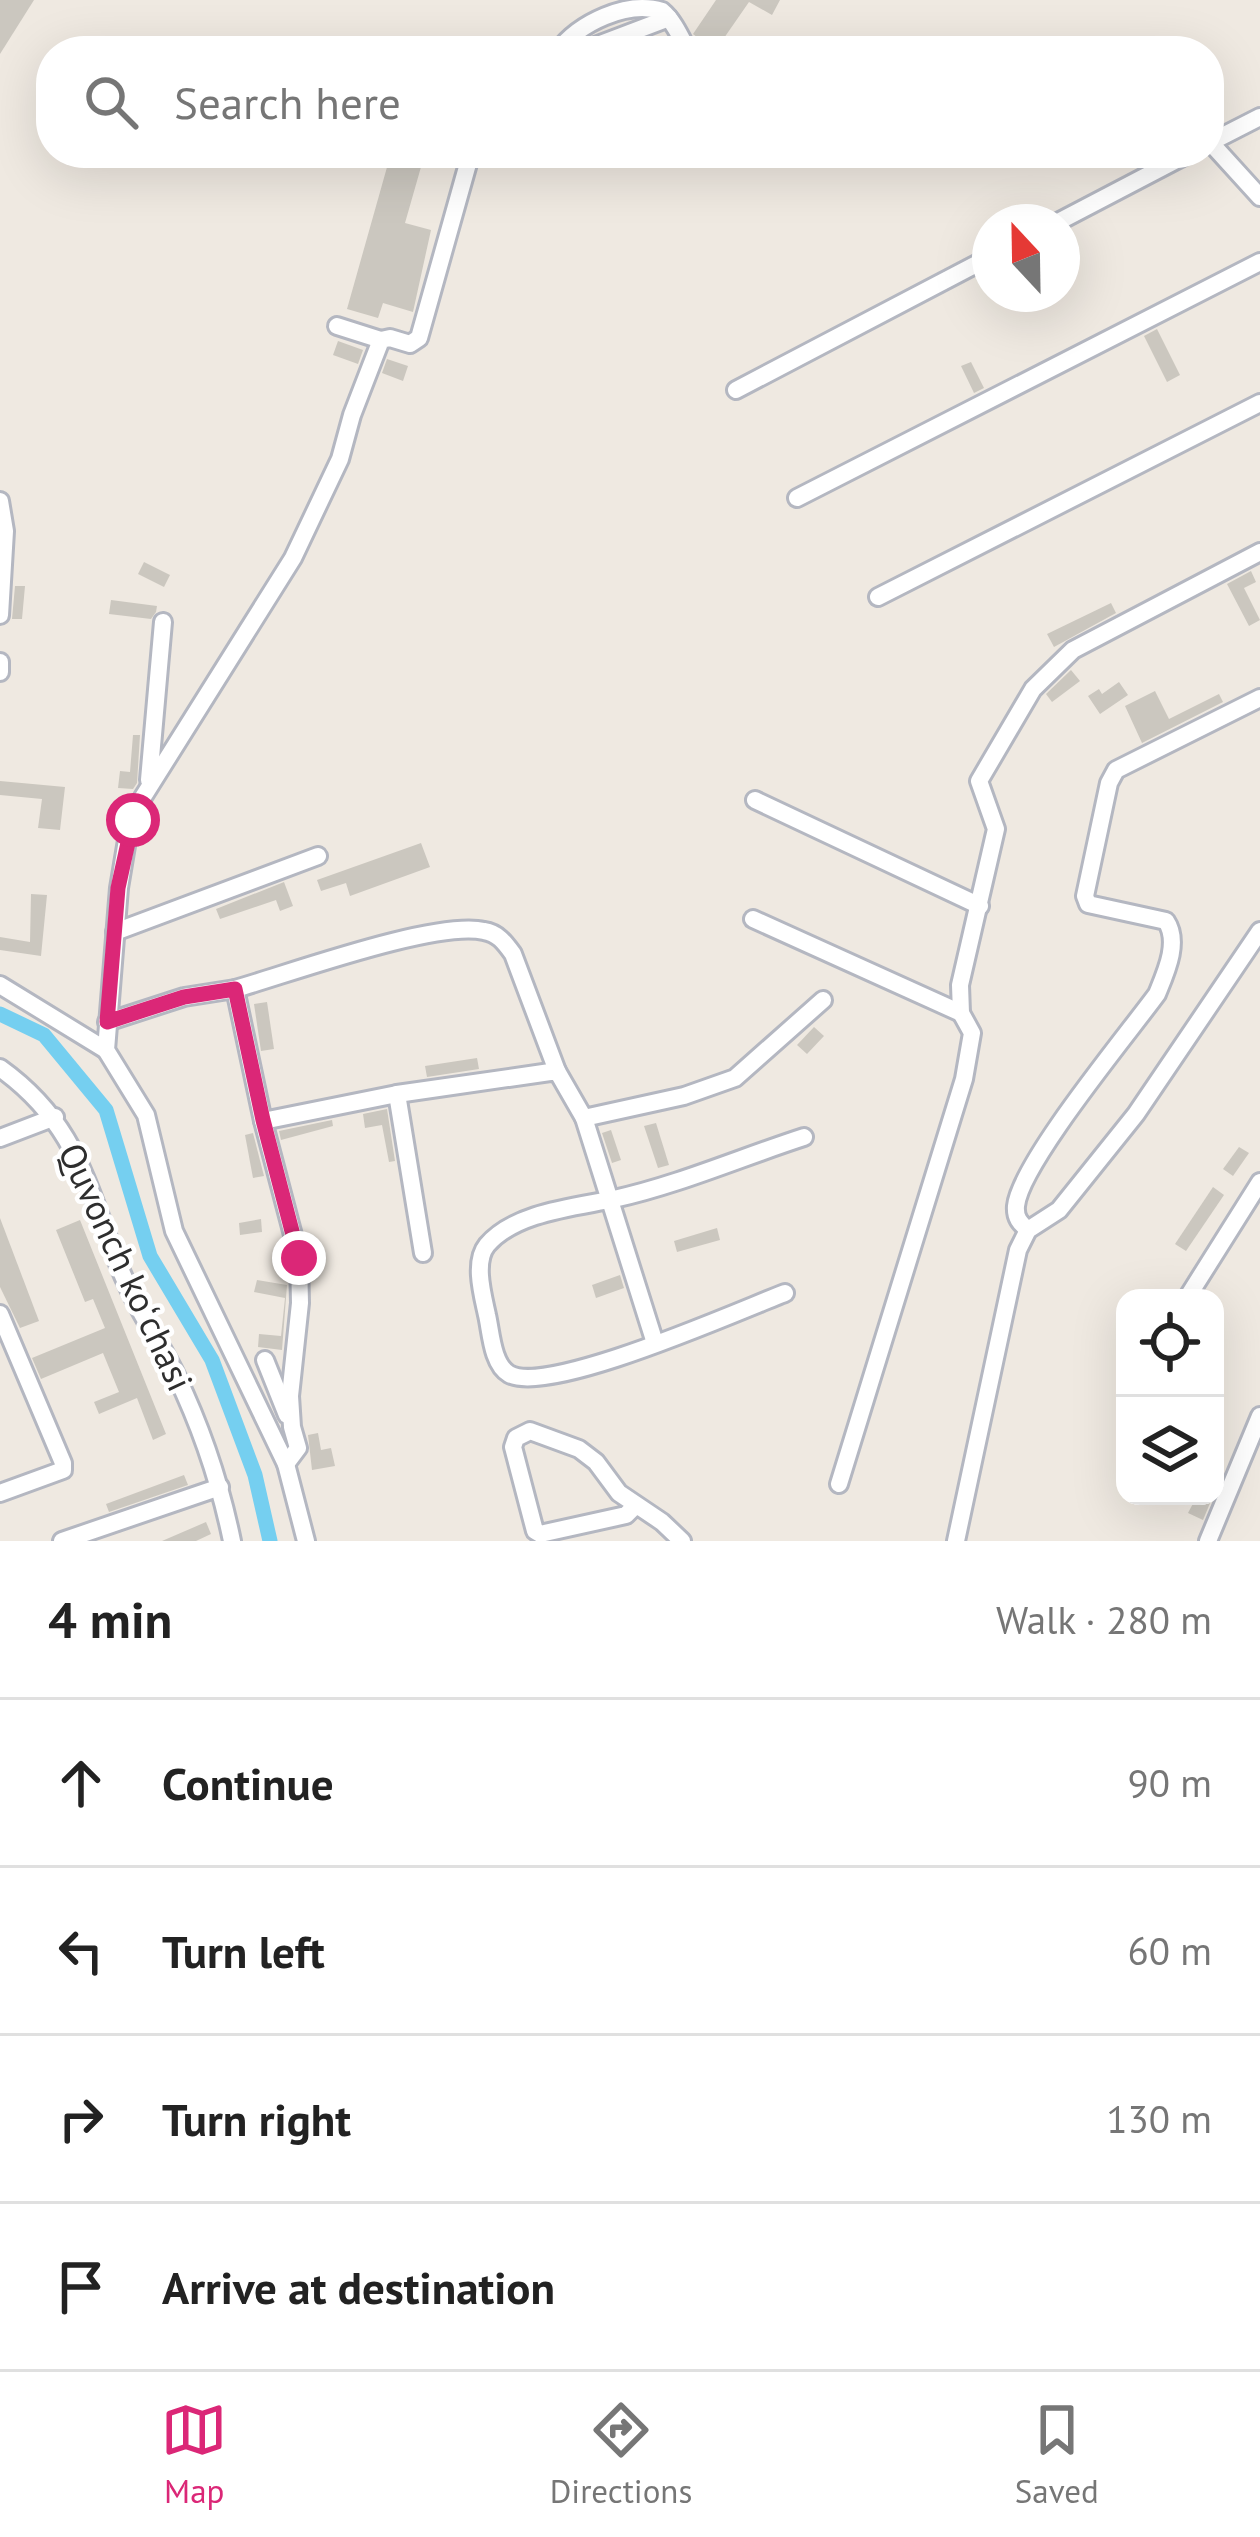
<!DOCTYPE html>
<meta charset="utf-8">
<style>
body{margin:0;font-family:"PT Sans",sans-serif;background:#f6f6f6;color:#222}
.controls{position:absolute;right:36px;bottom:36px;display:grid;overflow:hidden;border-radius:24px;box-shadow:0 12px 48px #0002}
.controls button{width:108px;height:108px;display:grid;place-items:center;padding:0;border:0;border-bottom:3px solid #e0e0e0;background:#fff;color:#222;font:60px sans-serif}
.compass{position:absolute;left:972px;top:204px;width:108px;height:108px;border-radius:50%;background:#fff;box-shadow:0 12px 48px #0002;rotate:338deg}
.stop{position:absolute;width:36px;height:36px;margin:-27px;border:9px solid #db2777;border-radius:50%;background:#fff}
.stop.end{background:#db2777;border-color:#fff;box-shadow:0 3px 12px #0008}
.list{margin:0;padding:0;list-style:none}
h2{display:flex;justify-content:space-between;align-items:center;height:156px;margin:0;padding:0 48px;font-size:51px}
h2 small{font-size:39px;font-weight:400;color:#767676}
.list li{display:grid;grid-template-columns:78px 1fr auto;gap:36px;align-items:center;box-sizing:border-box;height:168px;padding:0 48px;border-top:3px solid #e0e0e0}
.list b{display:block;font-size:45px;white-space:nowrap}
.list em{font-size:39px;font-style:normal;color:#767676}
.icon{flex:none;width:66px;height:66px;fill:none;stroke:currentColor;stroke-width:2;stroke-linecap:round;stroke-linejoin:round}
.map{position:relative;flex:none;width:1260px;height:1541px;overflow:hidden}
.search{position:absolute;background:#fff;box-shadow:0 12px 48px #0002;left:36px;right:36px;top:36px;height:132px;display:flex;align-items:center;gap:30px;box-sizing:border-box;padding:0 42px;border-radius:48px;color:#767676;font-size:45px}
.sheet{height:828px;background:#fff}
nav{display:flex;justify-content:space-around;align-items:center;box-sizing:border-box;height:168px;border-top:3px solid #e0e0e0;background:#fff;font-size:33px;color:#767676}
nav a{display:grid;justify-items:center;gap:6px}
nav .on{color:#db2777}
.map>svg:first-child{display:block}
.lines{fill:none;stroke-linecap:round;stroke-linejoin:round}
.canal{stroke:#75cff0;stroke-width:15}
.building{fill:#cbc7bf}
.minor-casing{stroke:#b4b7c1;stroke-width:22}
.minor{stroke:#fff;stroke-width:16}
.route{stroke:#db2777;stroke-width:15}
.labels{text-anchor:middle;stroke-width:9;stroke-linejoin:round;paint-order:stroke}
.street-label{font-size:36px;fill:#2e2e2e;stroke:#fff}
</style>
<div class="map">
<svg width="1260" height="1541" viewBox="0 0 1260 1541">
<rect width="100%" height="100%" fill="#efe9e1"/>
<g class="lines">
<!-- canal -->
<polyline class="canal" points="0,1014 44,1035 106,1110 150,1256 212,1360 255,1475 270,1541"/>
</g>
<!-- building -->
<g class="building">
<polygon points="0,0 34,0 0,54"/>
<polygon points="716,0 780,0 772,15 749,2 715,51 693,34"/>
<polygon points="391,153 425,153 405,223 431,230 413,312 383,303 378,318 347,309"/>
<polygon points="1157,329 1180,375 1167,382 1144,336"/>
<polygon points="338,341 363,350 358,364 333,355"/>
<polygon points="387,359 408,366 403,381 382,373"/>
<polygon points="971,362 984,388 974,393 961,366"/>
<polygon points="144,562 170,575 164,587 138,574"/>
<polygon points="1251,571 1256,582 1244,588 1260,620 1249,626 1227,584"/>
<polygon points="15,586 25,586 22,619 12,619"/>
<polygon points="111,600 157,606 156,612 151,619 109,614"/>
<polygon points="1111,603 1116,613 1054,647 1047,634"/>
<polygon points="1071,670 1080,681 1052,702 1046,694"/>
<polygon points="1119,682 1128,695 1100,714 1088,696 1099,689 1102,694"/>
<polygon points="1155,691 1169,719 1219,694 1223,702 1142,743 1125,706"/>
<polygon points="133,735 140,735 137,783 133,789 118,788 120,771 130,772"/>
<polygon points="0,781 65,787 60,830 38,828 42,799 0,795"/>
<polygon points="421,843 430,867 350,896 346,883 321,891 317,880"/>
<polygon points="284,882 293,906 280,911 276,900 220,919 216,909"/>
<polygon points="31,894 47,895 41,956 0,950 0,937 30,942"/>
<polygon points="267,1002 274,1049 261,1051 254,1004"/>
<polygon points="814,1027 824,1036 807,1054 797,1045"/>
<polygon points="477,1058 479,1069 427,1077 425,1066"/>
<polygon points="387,1109 395,1161 389,1162 382,1125 365,1128 363,1114"/>
<polygon points="332,1120 333,1126 281,1140 279,1131"/>
<polygon points="656,1123 669,1165 658,1168 644,1126"/>
<polygon points="611,1130 621,1160 612,1163 602,1133"/>
<polygon points="253,1133 264,1176 253,1178 245,1135"/>
<polygon points="1239,1147 1249,1153 1233,1176 1223,1169"/>
<polygon points="1213,1187 1224,1195 1186,1251 1175,1244"/>
<polygon points="0,1218 39,1321 20,1328 0,1287"/>
<polygon points="261,1219 262,1232 240,1235 239,1223"/>
<polygon points="80,1220 166,1434 153,1440 137,1398 99,1414 94,1402 119,1392 103,1353 41,1379 32,1358 105,1328 93,1299 85,1302 56,1230"/>
<polygon points="717,1228 720,1240 677,1252 674,1241"/>
<polygon points="620,1275 624,1288 596,1298 592,1285"/>
<polygon points="257,1280 287,1285 282,1350 258,1347 259,1334 281,1336 285,1298 254,1292"/>
<polygon points="318,1433 321,1450 331,1448 335,1466 312,1470 308,1435"/>
<polygon points="184,1475 188,1485 109,1512 106,1504"/>
<polygon points="1197,1496 1213,1496 1203,1520 1188,1513"/>
<polygon points="206,1522 211,1534 196,1541 162,1541"/>
</g>
<g class="lines">
<defs>
<g id="minor">
<path d="M 558,51 C 579,23 627,0 662,11 C 674,21 681,38 688,51"/>
<polyline points="582,51 669,18"/>
<polyline points="1210,142 1260,197"/>
<polyline points="1209,143 1260,117"/>
<polyline points="1058,222 1190,153"/>
<polyline points="337,326 381,340"/>
<polyline points="736,390 990,257"/>
<polyline points="797,498 1260,262"/>
<polyline points="0,501 5,531 0,615"/>
<polyline points="878,597 1260,403"/>
<polyline points="0,662 0,672"/>
<polyline points="149,780 163,622"/>
<polyline points="755,800 980,906"/>
<polyline points="753,919 961,1013"/>
<polyline points="115,932 318,856"/>
<polyline points="0,985 106,1050"/>
<path d="M 235,989 C 288,974 436,920 484,931 C 498,933 505,943 513,954 L 557,1071"/>
<polyline points="107,1022 184,997 235,989 263,1121 397,1094 557,1071 584,1118 684,1096 735,1078 823,1000"/>
<path d="M 0,1068 C 81,1126 87,1192 124,1278 C 138,1311 160,1342 176,1375 C 202,1429 220,1483 232,1541"/>
<polyline points="397,1094 423,1253"/>
<polyline points="584,1118 655,1343"/>
<polyline points="263,1121 299,1258 300,1303 290,1396 292,1427 298,1448 286,1464"/>
<polyline points="0,1138 55,1117"/>
<path d="M 1028,1230 C 1020,1223 1015,1218 1016,1206 C 1020,1164 1127,1035 1157,994 C 1166,972 1180,942 1166,921 L 1088,904 L 1085,896 L 1109,783 L 1116,770 L 1260,698"/>
<path d="M 785,1293 C 738,1311 548,1396 509,1374 C 492,1364 491,1332 487,1315 C 483,1296 473,1262 487,1245 C 515,1212 576,1207 614,1199 C 678,1185 742,1157 804,1137"/>
<polyline points="1187,1298 1260,1182"/>
<polyline points="0,1314 63,1463 63,1470 0,1493"/>
<polyline points="265,1360 287,1415"/>
<polyline points="839,1484 964,1079 972,1033 961,1013 960,985 996,829 979,781 1033,689 1073,650 1260,552"/>
<polyline points="634,1507 626,1515 540,1534 535,1531 513,1447 516,1438 530,1431 579,1449 596,1462 619,1493 662,1522 682,1541"/>
<polyline points="62,1541 220,1487"/>
<polyline points="306,1541 286,1464 174,1231 146,1115 106,1050 119,888 127,840 143,797 293,558 340,459 352,415 381,340 390,338 410,344 419,338 471,153"/>
<polyline points="956,1541 1018,1250 1028,1230 1059,1210 1136,1114 1260,931"/>
<polyline points="1208,1541 1260,1416"/>
</g>
</defs>
<!-- minor casing -->
<use href="#minor" class="minor-casing"/>
<!-- minor -->
<use href="#minor" class="minor"/>
</g>
<g class="lines">
<!-- route -->
<polyline class="route" points="133,820 118,888 107,1022 184,997 235,989 263,1120 299,1258"/>
</g>
<g class="labels">
<!-- street labels -->
<g class="street-label">
<text transform="translate(126 1267) rotate(65)" y="13">Quvonch koʻchasi</text>
</g>
</g>
</svg>
<div class="controls">
<button><svg class="icon" aria-label="locate" viewBox="0 0 24 24"><circle cx="12" cy="12" r="6"/><path d="M12 2v4M12 18v4M2 12h4M18 12h4"/></svg></button>
<button><svg class="icon" aria-label="layers" viewBox="0 0 24 24"><path d="M12 4l9 5-9 5-9-5zM3 14l9 5 9-5"/></svg></button>
</div>
<svg class="compass" viewBox="-18 -18 36 36"><path d="M0-13l5 13h-10z" fill="#e53935"/><path d="M0 13l5-13h-10z" fill="#767676"/></svg>
<div class="stop" style="left:133px;top:820px"></div>
<div class="stop end" style="left:299px;top:1258px"></div>
<div class="search"><svg class="icon" aria-label="search" viewBox="0 0 24 24"><circle cx="10" cy="10" r="6"/><path d="M15 15l6 6"/></svg>Search here</div>
</div>
<section class="sheet">
<h2>4 min<small>Walk · 280 m</small></h2>
<ul class="list">
<li><svg class="icon" aria-label="ahead" viewBox="0 0 24 24"><path d="M12 20V5M6 11l6-6 6 6"/></svg><div><b>Continue</b></div><em>90 m</em></li>
<li><svg class="icon" aria-label="left" viewBox="0 0 24 24"><path d="M17 20v-9H6M10 6l-5 5 5 5"/></svg><div><b>Turn left</b></div><em>60 m</em></li>
<li><svg class="icon" aria-label="right" viewBox="0 0 24 24"><path d="M7 20v-9h11M14 6l5 5-5 5"/></svg><div><b>Turn right</b></div><em>130 m</em></li>
<li><svg class="icon" aria-label="arrive" viewBox="0 0 24 24"><path d="M6 21V4h12l-3 4 3 4H6"/></svg><div><b>Arrive at destination</b></div></li>
</ul>
</section>
<nav>
<a class="on"><svg class="icon" aria-label="map" viewBox="0 0 24 24"><path d="M3 6l6-2 6 2 6-2v14l-6 2-6-2-6 2zM9 4v14M15 6v14"/></svg>Map</a>
<a><svg class="icon" aria-label="directions" viewBox="0 0 24 24"><path d="M12 3l9 9-9 9-9-9zM9 14v-3h6M13 9l2 2-2 2"/></svg>Directions</a>
<a><svg class="icon" aria-label="saved" viewBox="0 0 24 24"><path d="M7 4h10v16l-5-4-5 4z"/></svg>Saved</a>
</nav>
